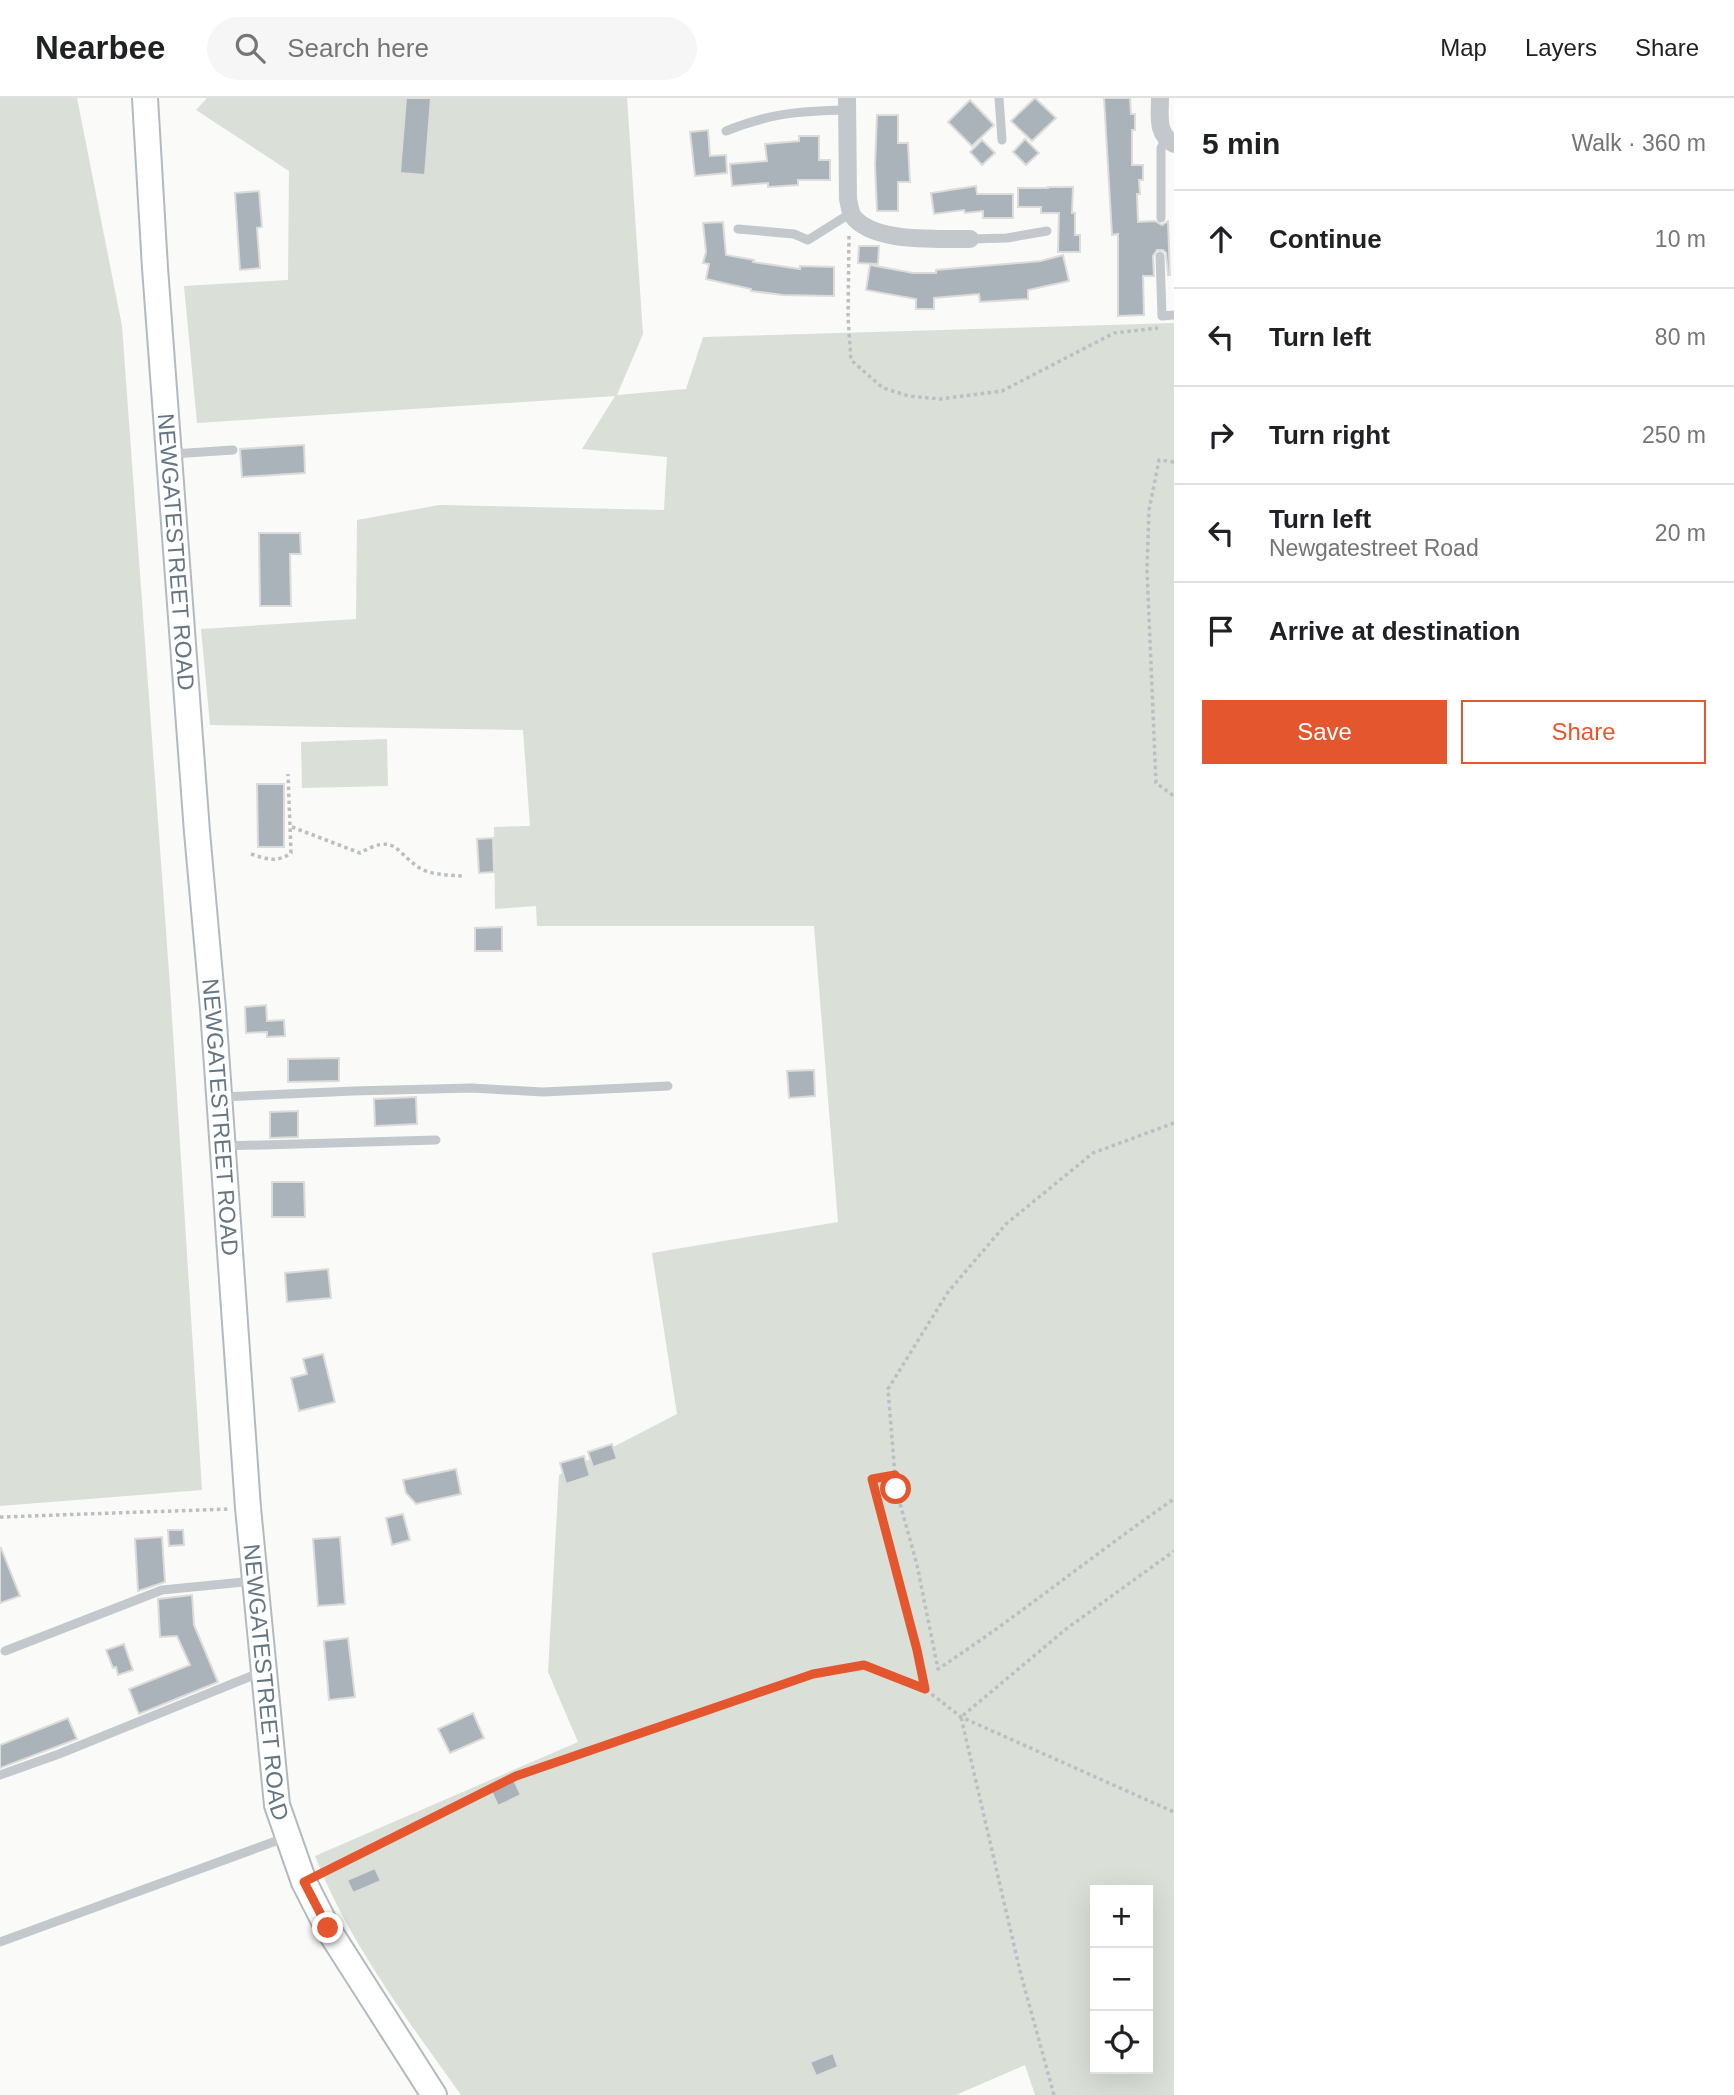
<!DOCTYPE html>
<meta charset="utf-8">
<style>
body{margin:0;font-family:Arial,sans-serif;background:#f6f6f6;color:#202124}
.controls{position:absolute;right:21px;bottom:21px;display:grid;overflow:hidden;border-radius:0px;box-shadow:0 7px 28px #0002}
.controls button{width:63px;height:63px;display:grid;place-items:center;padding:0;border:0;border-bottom:2px solid #e0e0e0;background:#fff;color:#202124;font:35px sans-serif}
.stop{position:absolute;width:21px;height:21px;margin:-16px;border:5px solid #e4572e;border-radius:50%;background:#fff}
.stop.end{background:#e4572e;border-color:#fff;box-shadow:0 2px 7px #0008}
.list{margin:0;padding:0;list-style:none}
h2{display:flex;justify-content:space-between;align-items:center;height:91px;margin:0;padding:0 28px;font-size:30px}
h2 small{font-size:23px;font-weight:400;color:#757577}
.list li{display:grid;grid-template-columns:46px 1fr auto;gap:21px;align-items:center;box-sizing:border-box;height:98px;padding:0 28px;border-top:2px solid #e0e0e0}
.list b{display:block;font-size:26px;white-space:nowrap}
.list p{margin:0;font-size:23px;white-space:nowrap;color:#757577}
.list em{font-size:23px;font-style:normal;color:#757577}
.actions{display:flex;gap:14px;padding:21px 28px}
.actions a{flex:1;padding:16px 0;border:2px solid #e4572e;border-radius:0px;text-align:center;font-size:24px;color:#e4572e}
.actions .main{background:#e4572e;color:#fff}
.icon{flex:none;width:38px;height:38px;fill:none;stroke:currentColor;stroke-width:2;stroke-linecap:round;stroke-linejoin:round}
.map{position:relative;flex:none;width:1174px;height:1997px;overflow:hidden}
header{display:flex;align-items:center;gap:42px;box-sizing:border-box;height:98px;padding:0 35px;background:#fff;border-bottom:2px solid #e0e0e0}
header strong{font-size:33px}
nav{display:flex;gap:38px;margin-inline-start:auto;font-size:24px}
.search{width:490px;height:63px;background:#f6f6f6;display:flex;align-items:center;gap:18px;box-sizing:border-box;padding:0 24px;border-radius:38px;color:#757577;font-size:26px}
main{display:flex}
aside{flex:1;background:#fff}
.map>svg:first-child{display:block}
.green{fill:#dadfd7;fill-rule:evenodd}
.building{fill:#aab3b9;stroke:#dcdcda;stroke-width:2}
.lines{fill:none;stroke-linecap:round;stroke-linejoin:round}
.secondary-casing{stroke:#b3babf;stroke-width:28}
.path{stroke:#bbbfc2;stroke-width:3.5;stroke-dasharray:3.5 3.5;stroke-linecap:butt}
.lane{stroke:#c3c8cc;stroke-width:9}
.street{stroke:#c3c8cc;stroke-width:18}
.secondary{stroke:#fff;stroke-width:24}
.route{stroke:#e4572e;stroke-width:9}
.labels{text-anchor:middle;stroke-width:7;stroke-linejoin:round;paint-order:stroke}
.street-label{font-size:23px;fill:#657683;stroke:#fff}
</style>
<header>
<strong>Nearbee</strong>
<div class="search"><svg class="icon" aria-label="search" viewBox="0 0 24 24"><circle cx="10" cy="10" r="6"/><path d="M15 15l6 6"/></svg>Search here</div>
<nav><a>Map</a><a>Layers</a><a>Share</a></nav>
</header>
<main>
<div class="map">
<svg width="1174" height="1997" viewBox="0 0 1174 1997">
<rect width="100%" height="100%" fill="#fafaf8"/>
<!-- green -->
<g class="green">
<polygon points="0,0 77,0 122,228 170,888 202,1392 0,1408"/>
<path d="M 207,0 L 627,0 L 643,236 L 617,297 L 686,291 L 703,239 L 1174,225 L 1174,1997 L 1035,1997 L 1025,1967 L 956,1997 L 461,1997 C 407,1921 349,1845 315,1758 L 578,1644 L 548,1574 L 559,1377 L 677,1316 L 652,1155 L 838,1124 L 814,828 L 537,828 L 536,808 L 495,811 L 494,729 L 530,728 L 523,632 L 210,627 L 201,531 L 356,521 L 357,422 L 439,407 L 664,412 L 667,359 L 582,351 L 615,298 L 197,325 L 184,188 L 288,182 L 289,73 L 196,12 ZM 1095,1792 L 1148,1792 L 1148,1971 L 1095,1971 Z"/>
<polygon points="387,641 388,688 302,690 301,644"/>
</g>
<!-- building -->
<g class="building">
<polygon points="406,0 431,0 425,77 400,75"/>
<polygon points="1035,0 1056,20 1032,43 1011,23"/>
<polygon points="1104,0 1130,0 1131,16 1135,16 1135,32 1132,32 1132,67 1143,67 1143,82 1139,82 1140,96 1137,96 1138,124 1155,123 1162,127 1168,123 1170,177 1168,177 1166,155 1163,152 1157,152 1153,158 1154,178 1143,178 1144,217 1118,218 1118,136 1112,137"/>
<polygon points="970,2 994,27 972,48 948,24"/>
<polygon points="877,17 898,17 898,45 908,45 910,84 898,84 898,113 877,113 875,67"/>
<polygon points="708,32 710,58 726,57 727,75 695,78 690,34"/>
<polygon points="799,38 819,38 819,62 830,62 830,82 798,82 798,87 768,89 768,85 732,88 730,66 767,63 765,46 799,43"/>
<polygon points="1025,41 1039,55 1026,67 1013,54"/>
<polygon points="982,42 995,55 982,67 970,54"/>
<polygon points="976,88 977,96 1013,96 1013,120 983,120 983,113 965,115 964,112 934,116 931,95"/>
<polygon points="1047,89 1073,89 1072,115 1075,115 1075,137 1080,137 1080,154 1058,154 1059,115 1041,115 1041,109 1018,109 1018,90 1049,90"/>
<polygon points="259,93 262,129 257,130 260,170 240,172 235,95"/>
<polygon points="723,124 726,157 754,162 753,164 800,171 800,168 834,169 834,198 783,197 751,193 751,191 706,181 709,166 703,165 706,154 703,125"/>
<polygon points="859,148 879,148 878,166 858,165"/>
<polygon points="1063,157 1069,183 1028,192 1028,201 980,204 979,196 934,200 934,211 916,211 916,201 866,192 870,167 913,175 936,175 936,172 1041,163"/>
<polygon points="304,347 305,375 242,379 240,351"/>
<polygon points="259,435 300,435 301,456 290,456 291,508 260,508"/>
<polygon points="257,686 284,686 284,749 258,749"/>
<polygon points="493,740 494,774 479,775 477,741"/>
<polygon points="502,829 502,853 475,853 475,830"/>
<polygon points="266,907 267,923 284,922 285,938 267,939 267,934 246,935 245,909"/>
<polygon points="339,960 339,983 288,984 288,961"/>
<polygon points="814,972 815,998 789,1000 787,973"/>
<polygon points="416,999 417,1026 375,1028 374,1001"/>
<polygon points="298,1013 298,1039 270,1040 270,1014"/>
<polygon points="272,1084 304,1084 305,1119 272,1119"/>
<polygon points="328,1171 331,1200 287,1204 285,1175"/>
<polygon points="323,1256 335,1304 299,1313 291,1280 307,1276 303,1261"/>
<polygon points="612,1346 617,1361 593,1369 588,1354"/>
<polygon points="584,1358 590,1378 566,1386 560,1365"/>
<polygon points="456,1371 461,1396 416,1406 406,1395 403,1382"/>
<polygon points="403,1416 410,1442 392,1447 386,1420"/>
<polygon points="168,1432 183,1432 184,1447 169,1448"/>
<polygon points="162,1439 165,1484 138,1493 135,1441"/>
<polygon points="340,1439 345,1506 318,1508 313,1441"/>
<polygon points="1,1450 20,1498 0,1505 0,1451"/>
<polygon points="192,1497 194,1527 218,1584 139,1616 129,1591 190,1567 177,1538 160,1539 158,1501"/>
<polygon points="348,1540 355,1599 329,1602 324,1543"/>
<polygon points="124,1546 133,1572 118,1577 116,1569 113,1570 106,1552"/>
<polygon points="473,1615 484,1640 450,1655 438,1631"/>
<polygon points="68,1620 77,1641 0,1670 0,1647"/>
<polygon points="514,1682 521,1697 498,1708 491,1693"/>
<polygon points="375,1770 381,1783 353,1795 347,1782"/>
<polygon points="833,1955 838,1969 816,1978 810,1964"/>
</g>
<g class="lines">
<defs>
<g id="secondary">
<path id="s1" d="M 145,0 L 155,170 L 197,734 L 213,911 L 248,1410 L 277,1707 L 304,1784 L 328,1831 L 434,1997"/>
</g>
</defs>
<!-- secondary casing -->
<use href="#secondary" class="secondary-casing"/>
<!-- path -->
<g class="path">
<polyline points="849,138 848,219 851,262 883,290 909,298 940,301 1002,293 1114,235 1158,230"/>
<polyline points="1174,364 1159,362 1149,412 1147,472 1156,685 1174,698"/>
<path d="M 292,729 L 360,755 C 395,735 395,753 418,769 C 430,777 448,777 462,778"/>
<path d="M 251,756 C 266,761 277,765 291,755 L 288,676"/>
<path d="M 1174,1025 L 1093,1055 L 1006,1126 L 948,1194 L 888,1291 L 896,1391 L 917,1467 L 938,1571 C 1019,1518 1094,1456 1174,1401"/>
<polyline points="894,1378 872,1381 917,1552 925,1591"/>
<polyline points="0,1419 229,1411"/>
<polyline points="321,1776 516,1678 813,1576 864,1567 925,1591 961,1619 1174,1714"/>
<polyline points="1054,1997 1020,1873 961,1619 1066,1531 1174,1453"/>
</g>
<!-- lane -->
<g class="lane">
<polyline points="999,0 1002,42"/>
<path d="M 726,33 C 771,15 799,13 847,12"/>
<polyline points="1161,120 1161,50 1166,41"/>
<polyline points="738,131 794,136 808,142 851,115"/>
<polyline points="970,141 1007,140 1047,133"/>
<polyline points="1160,158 1162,218 1174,217"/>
<polyline points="172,356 233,352"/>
<polyline points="221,999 353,993 472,990 543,994 668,988"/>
<polyline points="223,1048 436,1042"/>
<polyline points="5,1553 162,1492 254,1483"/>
<polyline points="0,1677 59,1656 261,1574"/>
<polyline points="0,1844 287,1739"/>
</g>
<!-- street -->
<g class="street">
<path d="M 847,0 L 848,101 C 849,106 850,112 852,117 C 872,146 939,140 970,141"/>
<path d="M 1160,0 C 1160,18 1156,36 1174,46"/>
</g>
<!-- secondary -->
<use href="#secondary" class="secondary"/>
</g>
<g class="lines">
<!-- route -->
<polyline class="route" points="328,1830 304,1784 516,1678 813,1576 864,1567 925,1591 917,1552 872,1381 895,1377 896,1391"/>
</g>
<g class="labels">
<!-- street labels -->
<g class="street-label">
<text dy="8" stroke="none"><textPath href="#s1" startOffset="455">NEWGATESTREET ROAD</textPath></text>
<text dy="8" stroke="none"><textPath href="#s1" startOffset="1022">NEWGATESTREET ROAD</textPath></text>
<text dy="8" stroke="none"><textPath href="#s1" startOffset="1589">NEWGATESTREET ROAD</textPath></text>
</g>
</g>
</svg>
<div class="controls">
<button>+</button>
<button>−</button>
<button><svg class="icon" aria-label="locate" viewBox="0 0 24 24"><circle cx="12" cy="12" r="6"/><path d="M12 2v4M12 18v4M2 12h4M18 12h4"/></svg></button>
</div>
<div class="stop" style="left:896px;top:1391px"></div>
<div class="stop end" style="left:328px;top:1830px"></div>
</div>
<aside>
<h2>5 min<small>Walk · 360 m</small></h2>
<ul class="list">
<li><svg class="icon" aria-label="ahead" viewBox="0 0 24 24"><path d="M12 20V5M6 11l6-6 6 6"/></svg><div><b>Continue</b></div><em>10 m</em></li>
<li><svg class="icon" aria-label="left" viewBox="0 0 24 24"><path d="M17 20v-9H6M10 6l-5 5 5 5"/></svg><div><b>Turn left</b></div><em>80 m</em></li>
<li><svg class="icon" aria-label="right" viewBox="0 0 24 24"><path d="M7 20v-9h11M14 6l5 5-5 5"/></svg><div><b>Turn right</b></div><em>250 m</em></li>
<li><svg class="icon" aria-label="left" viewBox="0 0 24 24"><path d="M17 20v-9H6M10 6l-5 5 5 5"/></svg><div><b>Turn left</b><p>Newgatestreet Road</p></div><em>20 m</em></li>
<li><svg class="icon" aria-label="arrive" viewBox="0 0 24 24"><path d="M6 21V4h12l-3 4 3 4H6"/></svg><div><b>Arrive at destination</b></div></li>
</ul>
<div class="actions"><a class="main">Save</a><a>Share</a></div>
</aside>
</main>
